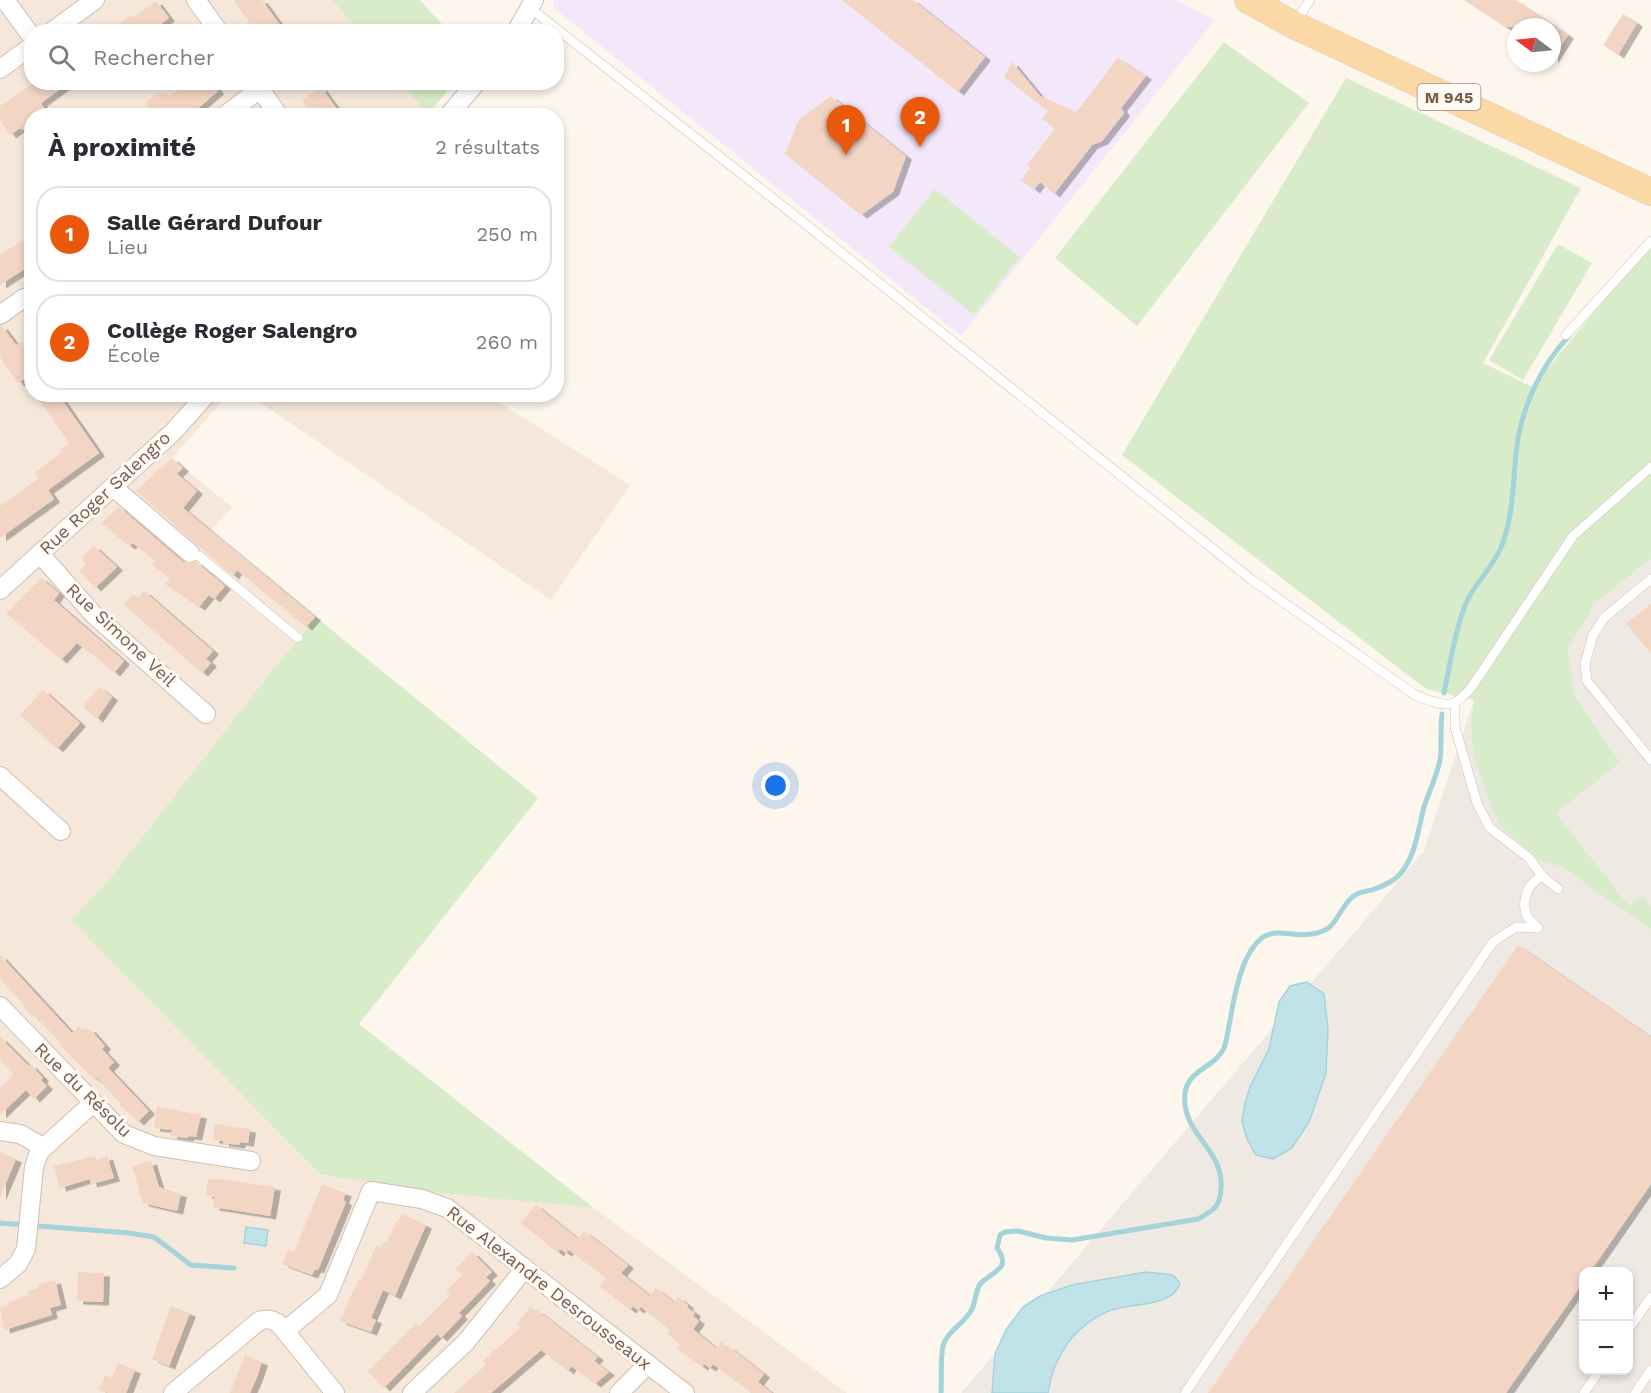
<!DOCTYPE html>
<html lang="fr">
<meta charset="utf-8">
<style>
body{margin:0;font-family:"Work Sans",sans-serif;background:#f2f2f3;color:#2b2b33}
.controls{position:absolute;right:18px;bottom:18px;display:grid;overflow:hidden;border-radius:12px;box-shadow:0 3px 9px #0003}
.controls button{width:54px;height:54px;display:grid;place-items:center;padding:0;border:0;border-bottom:2px solid #e1e1e2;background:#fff;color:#2b2b33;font:30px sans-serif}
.compass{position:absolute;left:1507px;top:18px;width:54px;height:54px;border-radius:50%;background:#fff;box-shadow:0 3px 9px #0003;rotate:286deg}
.you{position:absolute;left:776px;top:786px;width:21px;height:21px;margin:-15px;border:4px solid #fff;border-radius:50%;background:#1a73e8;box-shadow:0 0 0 9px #1a73e833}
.badge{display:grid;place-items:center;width:39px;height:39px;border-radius:50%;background:#ea580c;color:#fff;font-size:20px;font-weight:700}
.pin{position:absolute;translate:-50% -50px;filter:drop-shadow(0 2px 3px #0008)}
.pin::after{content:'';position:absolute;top:32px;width:21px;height:18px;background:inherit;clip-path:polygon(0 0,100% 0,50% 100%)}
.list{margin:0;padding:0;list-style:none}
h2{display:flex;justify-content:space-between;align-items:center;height:78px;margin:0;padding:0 24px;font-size:26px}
h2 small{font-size:20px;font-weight:400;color:#7c7c81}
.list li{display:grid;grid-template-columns:39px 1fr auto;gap:18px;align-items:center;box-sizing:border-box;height:96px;margin:0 12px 12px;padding:0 12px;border:2px solid #e1e1e2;border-radius:24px}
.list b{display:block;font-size:22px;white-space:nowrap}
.list p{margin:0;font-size:20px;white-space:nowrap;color:#7c7c81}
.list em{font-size:20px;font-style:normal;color:#7c7c81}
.icon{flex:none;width:33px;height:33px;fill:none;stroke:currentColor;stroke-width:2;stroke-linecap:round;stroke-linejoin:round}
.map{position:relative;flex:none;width:1651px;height:1393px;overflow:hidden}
.search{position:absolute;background:#fff;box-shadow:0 3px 9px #0003;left:24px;top:24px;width:540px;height:66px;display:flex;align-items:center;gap:15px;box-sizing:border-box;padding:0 21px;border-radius:24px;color:#7c7c81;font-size:22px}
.panel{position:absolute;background:#fff;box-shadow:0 3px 9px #0003;left:24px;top:108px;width:540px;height:294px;border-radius:24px}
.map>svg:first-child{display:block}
.residential{fill:#f5e8da}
.industrial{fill:#efe9e4;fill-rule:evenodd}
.education{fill:#f3e8fa}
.green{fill:#d8ecc9}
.water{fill:#bfe3e8;stroke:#a5d3da;stroke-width:1.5}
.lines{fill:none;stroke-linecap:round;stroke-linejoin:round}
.stream{stroke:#a5d3da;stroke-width:5}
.building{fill:#f3d5c3;filter:url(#shadow)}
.service-casing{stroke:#d1beb0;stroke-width:10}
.minor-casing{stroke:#d1beb0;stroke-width:20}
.primary-casing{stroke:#dad1cd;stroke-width:28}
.service{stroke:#fff;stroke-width:9}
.minor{stroke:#fff;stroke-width:18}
.primary{stroke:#fbd9a5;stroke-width:27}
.labels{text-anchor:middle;stroke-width:6;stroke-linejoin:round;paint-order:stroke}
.shield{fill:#fffaf3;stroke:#a28b7f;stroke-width:1.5}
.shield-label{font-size:16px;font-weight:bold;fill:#7a5c4d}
.street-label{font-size:18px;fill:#7a5c4d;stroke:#fffaf3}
</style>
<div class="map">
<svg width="1651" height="1393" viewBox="0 0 1651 1393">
<defs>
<filter id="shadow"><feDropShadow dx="6" dy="3.5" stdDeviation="0" flood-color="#0004"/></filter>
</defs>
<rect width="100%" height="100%" fill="#fdf6ec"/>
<!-- residential -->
<g class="residential">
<polygon points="0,0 332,0 359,31 32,32 32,82 401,83 428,114 426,116 32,116 32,394 228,395 172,458 232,507 210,531 317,618 277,664 107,882 71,920 319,1174 432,1192 594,1208 847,1393 0,1393"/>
<polygon points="249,395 488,395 630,485 551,600"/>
</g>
<!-- industrial -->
<path class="industrial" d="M 1651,490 L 1651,1393 L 961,1393 L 1424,851 L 1474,700 ZM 1584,1272 L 1628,1272 L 1628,1370 L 1584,1370 Z"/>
<!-- education -->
<polygon class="education" points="553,0 1176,0 1215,20 961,336 554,8"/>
<!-- green -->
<g class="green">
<polygon points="332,0 420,0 448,31 359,31"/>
<polygon points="1224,42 1309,103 1137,326 1055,258"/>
<polygon points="1346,78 1581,188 1483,363 1532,387 1651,244 1651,559 1594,604 1568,649 1574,695 1620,762 1556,813 1629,906 1643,896 1651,907 1651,929 1560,866 1540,860 1498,824 1473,755 1471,723 1474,700 1426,689 1122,455"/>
<polygon points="401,83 454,83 428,114"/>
<polygon points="935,189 1020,257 974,315 889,247"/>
<polygon points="1558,244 1592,263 1523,380 1489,360"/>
<polygon points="317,618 538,798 359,1024 594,1208 432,1192 319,1174 71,920 107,882 277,664"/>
</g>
<!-- water -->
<g class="water">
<polygon points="1307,982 1324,994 1328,1029 1326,1073 1309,1122 1292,1148 1273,1159 1256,1155 1247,1139 1242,1122 1245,1103 1250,1087 1269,1049 1279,1002 1290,986"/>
<polygon points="246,1227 268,1230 266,1246 244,1243"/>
<path d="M 1146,1272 L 1173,1275 L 1180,1283 C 1172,1309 1130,1302 1109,1311 C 1075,1325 1053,1356 1048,1393 L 992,1393 L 995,1354 L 1006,1330 L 1023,1307 L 1040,1296 L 1072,1285 Z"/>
</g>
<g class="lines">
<!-- stream -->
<g class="stream">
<path d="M 1444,693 C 1450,664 1455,631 1466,603 C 1475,582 1494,567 1502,545 C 1513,517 1513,484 1516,454 C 1520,410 1540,366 1570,335"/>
<polyline points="0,1223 129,1233 154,1237 191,1265 234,1268"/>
<path d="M 941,1393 C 942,1378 940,1360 943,1346 C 947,1331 965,1323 972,1309 C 976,1301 975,1290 981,1283 C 994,1270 1012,1269 997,1248 L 1000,1235 L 1005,1232 L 1018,1231 L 1046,1238 L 1072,1240 L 1198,1219 C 1214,1210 1220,1207 1221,1189 C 1224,1151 1188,1137 1185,1104 C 1181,1069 1213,1071 1224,1048 C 1227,1040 1228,1029 1230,1021 C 1233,1002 1237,982 1244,964 C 1268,909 1290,948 1327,929 C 1337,924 1343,902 1355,895 C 1360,892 1367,891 1372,890 C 1381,887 1394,881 1400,874 C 1416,856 1418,829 1424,807 C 1429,791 1437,776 1440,760 C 1442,745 1440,729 1442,714"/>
</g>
</g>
<!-- building -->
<g class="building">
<polygon points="234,0 262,0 285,32 236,32 249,22"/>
<polygon points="842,0 913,0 985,57 958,92"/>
<polygon points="1464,0 1516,0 1568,35 1552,60 1552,27 1505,27"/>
<polygon points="156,1 169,18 150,32 109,32 131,15 133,18"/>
<polygon points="1623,14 1637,23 1618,55 1603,45"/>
<polygon points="1118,58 1146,76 1121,108 1124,113 1102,141 1092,145 1054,194 1040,182 1034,190 1021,180 1030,168 1027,165 1055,129 1042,119 1048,111 1004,77 1012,62 1040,96 1076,112"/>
<polygon points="35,82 70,82 41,103 49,116 32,116 32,124 22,130 20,128 10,135 0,120 0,106"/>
<polygon points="194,82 212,82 218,91 189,116 154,116 145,102 158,93 171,95 182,87 184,90"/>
<polygon points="321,87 342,116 313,116 302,101"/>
<polygon points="831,96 906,156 893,192 861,215 785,154 799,119"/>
<polygon points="32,234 32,264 0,285 0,255"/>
<polygon points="0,326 2,326 16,345 21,342 32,358 32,374 18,383 0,357"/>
<polygon points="35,394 58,394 99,453 48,490 54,499 0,538 0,506 39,478 35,472 62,452 60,450 69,443"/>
<polygon points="172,458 183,468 177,474 197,491 183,508 315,617 306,627 237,570 233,576 136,491"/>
<polygon points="119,507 183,562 189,564 196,562 225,586 214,599 209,595 199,607 165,584 170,579 152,564 155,561 133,543 129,546 101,523"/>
<polygon points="94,546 117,567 95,588 79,571 86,565 83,562 83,556"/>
<polygon points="41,578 59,593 54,600 124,661 114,673 87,649 86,650 77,643 61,660 6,613"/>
<polygon points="144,591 213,651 206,659 211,663 202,673 124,605 133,594 138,599"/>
<polygon points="1651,604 1651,654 1626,623"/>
<polygon points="99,687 112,697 97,719 83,707"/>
<polygon points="43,690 80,723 57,749 20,715"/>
<polygon points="1518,945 1651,1037 1651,1184 1590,1272 1584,1272 1584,1281 1506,1393 1208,1393"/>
<polygon points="0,955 72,1033 79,1026 82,1029 90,1029 105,1046 102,1049 114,1062 108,1068 149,1111 138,1122 120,1105 121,1104 97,1078 95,1080 59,1044 61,1043 36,1017 34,1018 23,1006 24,1005 0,979"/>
<polygon points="0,1037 29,1066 31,1065 43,1078 41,1080 47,1086 34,1099 26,1090 0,1115 0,1088 14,1074 0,1060"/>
<polygon points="157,1107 201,1115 196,1137 188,1136 188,1138 171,1136 172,1130 154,1128"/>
<polygon points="215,1124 250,1129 248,1143 240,1142 239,1145 223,1143 223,1141 213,1140"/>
<polygon points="0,1152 16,1159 0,1197"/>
<polygon points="95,1156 96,1160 107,1156 114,1178 91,1184 90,1179 60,1188 54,1166"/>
<polygon points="151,1161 159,1187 181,1194 177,1211 143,1203 132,1166"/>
<polygon points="208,1179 217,1180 218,1179 275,1187 270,1216 213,1207 215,1197 206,1195"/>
<polygon points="322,1184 346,1193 343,1200 346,1202 318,1270 315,1269 312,1275 282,1264 288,1250 294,1252"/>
<polygon points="536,1205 578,1239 584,1231 628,1265 621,1273 650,1296 656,1288 674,1302 678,1297 688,1305 687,1307 695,1313 693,1316 699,1321 693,1329 716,1348 721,1342 727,1347 728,1346 764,1374 758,1382 772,1393 751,1393 713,1364 710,1368 704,1364 702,1367 677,1348 680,1344 667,1334 670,1330 659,1321 641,1307 638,1310 633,1306 630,1310 600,1286 606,1278 587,1264 569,1250 566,1253 560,1249 558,1253 521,1223"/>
<polygon points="402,1214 426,1225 395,1296 383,1290 371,1318 376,1320 371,1332 340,1321 355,1286 356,1287 359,1280 361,1281 376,1246 381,1248 384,1242 387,1243 396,1222 398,1222"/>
<polygon points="472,1252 492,1272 486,1277 490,1281 459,1313 462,1316 441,1338 437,1334 384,1388 368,1371 416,1323 419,1326 450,1295 446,1291 462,1275 456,1269"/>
<polygon points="78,1272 104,1273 103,1302 77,1301"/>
<polygon points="55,1280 61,1305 50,1308 52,1315 4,1330 0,1307 10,1305 9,1302 29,1295 28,1291 39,1288 38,1284"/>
<polygon points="171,1306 190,1313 169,1366 152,1359"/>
<polygon points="530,1307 536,1311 537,1310 598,1357 594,1361 609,1372 595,1384 571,1366 568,1371 541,1350 491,1393 454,1393 486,1365 483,1361 521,1327 517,1324"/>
<polygon points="245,1355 262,1362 257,1377 250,1393 230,1393"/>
<polygon points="118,1363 135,1370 126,1393 108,1393 99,1390 105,1375 112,1378"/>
</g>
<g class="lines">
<defs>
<g id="service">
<path d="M 530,8 L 789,211 L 1252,580 L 1415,695 C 1426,699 1445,708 1455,702 C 1461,699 1466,693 1471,688 L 1573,536 L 1651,467"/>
<polyline points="1295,23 1310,0"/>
<polyline points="24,298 32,283"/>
<polyline points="1566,335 1651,241"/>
<polyline points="190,553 199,556 298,638"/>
<polyline points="1651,579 1604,618 1593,635 1585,664 1587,681 1651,760"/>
<polyline points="1455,703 1455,727 1477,803 1490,828 1529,858 1542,876 1558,889"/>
<path d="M 1538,928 C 1535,925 1530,921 1528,918 C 1520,902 1527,884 1542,876"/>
<polyline points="1628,1330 1651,1297"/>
<polyline points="1185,1393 1493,942 1516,927 1538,928"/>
<polyline points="1584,1393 1600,1370"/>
<polyline points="1635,1393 1651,1370"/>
</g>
<g id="minor">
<polyline points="5,0 32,37"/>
<polyline points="196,0 219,32"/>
<polyline points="51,32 95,0"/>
<polyline points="516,32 534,0"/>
<polyline points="0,69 32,46"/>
<polyline points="255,82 279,116"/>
<polyline points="224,116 260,89"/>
<polyline points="448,116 477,82"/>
<polyline points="0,315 24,298"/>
<polyline points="113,487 190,553"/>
<polyline points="40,554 94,615 206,714"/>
<polyline points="0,590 173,432 207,394"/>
<polyline points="0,776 61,831"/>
<polyline points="0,1006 124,1134 154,1146 251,1161"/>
<polyline points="0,1131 20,1134 43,1147"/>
<polyline points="0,1279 18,1264 26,1249 34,1167 39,1152 93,1103"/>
<polyline points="285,1331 328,1295 371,1191 422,1199 447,1208 685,1393"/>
<path d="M 173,1393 L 259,1321 C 267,1318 273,1319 280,1325 L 335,1393"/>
<polyline points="412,1393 466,1342 525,1268"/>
<polyline points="619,1393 648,1364"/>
</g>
<polyline id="primary" points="1248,0 1294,25 1651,192"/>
</defs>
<!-- service casing -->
<use href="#service" class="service-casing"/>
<!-- minor casing -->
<use href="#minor" class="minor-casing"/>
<!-- primary casing -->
<use href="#primary" class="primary-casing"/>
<!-- service -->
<use href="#service" class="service"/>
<!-- minor -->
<use href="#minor" class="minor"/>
<!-- primary -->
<use href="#primary" class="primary"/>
</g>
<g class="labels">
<!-- shield labels -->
<rect class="shield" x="1417.5" y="84" width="63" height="26" rx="4.5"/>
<g class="shield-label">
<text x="1449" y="103">M 945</text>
</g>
<!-- street labels -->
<g class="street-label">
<text transform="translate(105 493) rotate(-43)" y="6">Rue Roger Salengro</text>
<text transform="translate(121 635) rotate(43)" y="6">Rue Simone Veil</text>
<text transform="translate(83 1090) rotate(44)" y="6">Rue du Résolu</text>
<text transform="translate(549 1288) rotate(38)" y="6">Rue Alexandre Desrousseaux</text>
</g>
</g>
</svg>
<div class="controls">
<button>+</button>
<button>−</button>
</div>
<svg class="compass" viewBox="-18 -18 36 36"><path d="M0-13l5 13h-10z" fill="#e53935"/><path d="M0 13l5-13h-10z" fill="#7c7c81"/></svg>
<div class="you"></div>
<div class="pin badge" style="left:846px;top:155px">1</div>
<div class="pin badge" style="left:920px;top:147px">2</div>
<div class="search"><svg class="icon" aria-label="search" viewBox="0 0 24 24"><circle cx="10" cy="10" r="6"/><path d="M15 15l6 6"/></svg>Rechercher</div>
<section class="panel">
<h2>À proximité<small>2 résultats</small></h2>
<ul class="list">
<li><span class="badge">1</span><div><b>Salle Gérard Dufour</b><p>Lieu</p></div><em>250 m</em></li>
<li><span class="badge">2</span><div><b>Collège Roger Salengro</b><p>École</p></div><em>260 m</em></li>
</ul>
</section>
</div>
